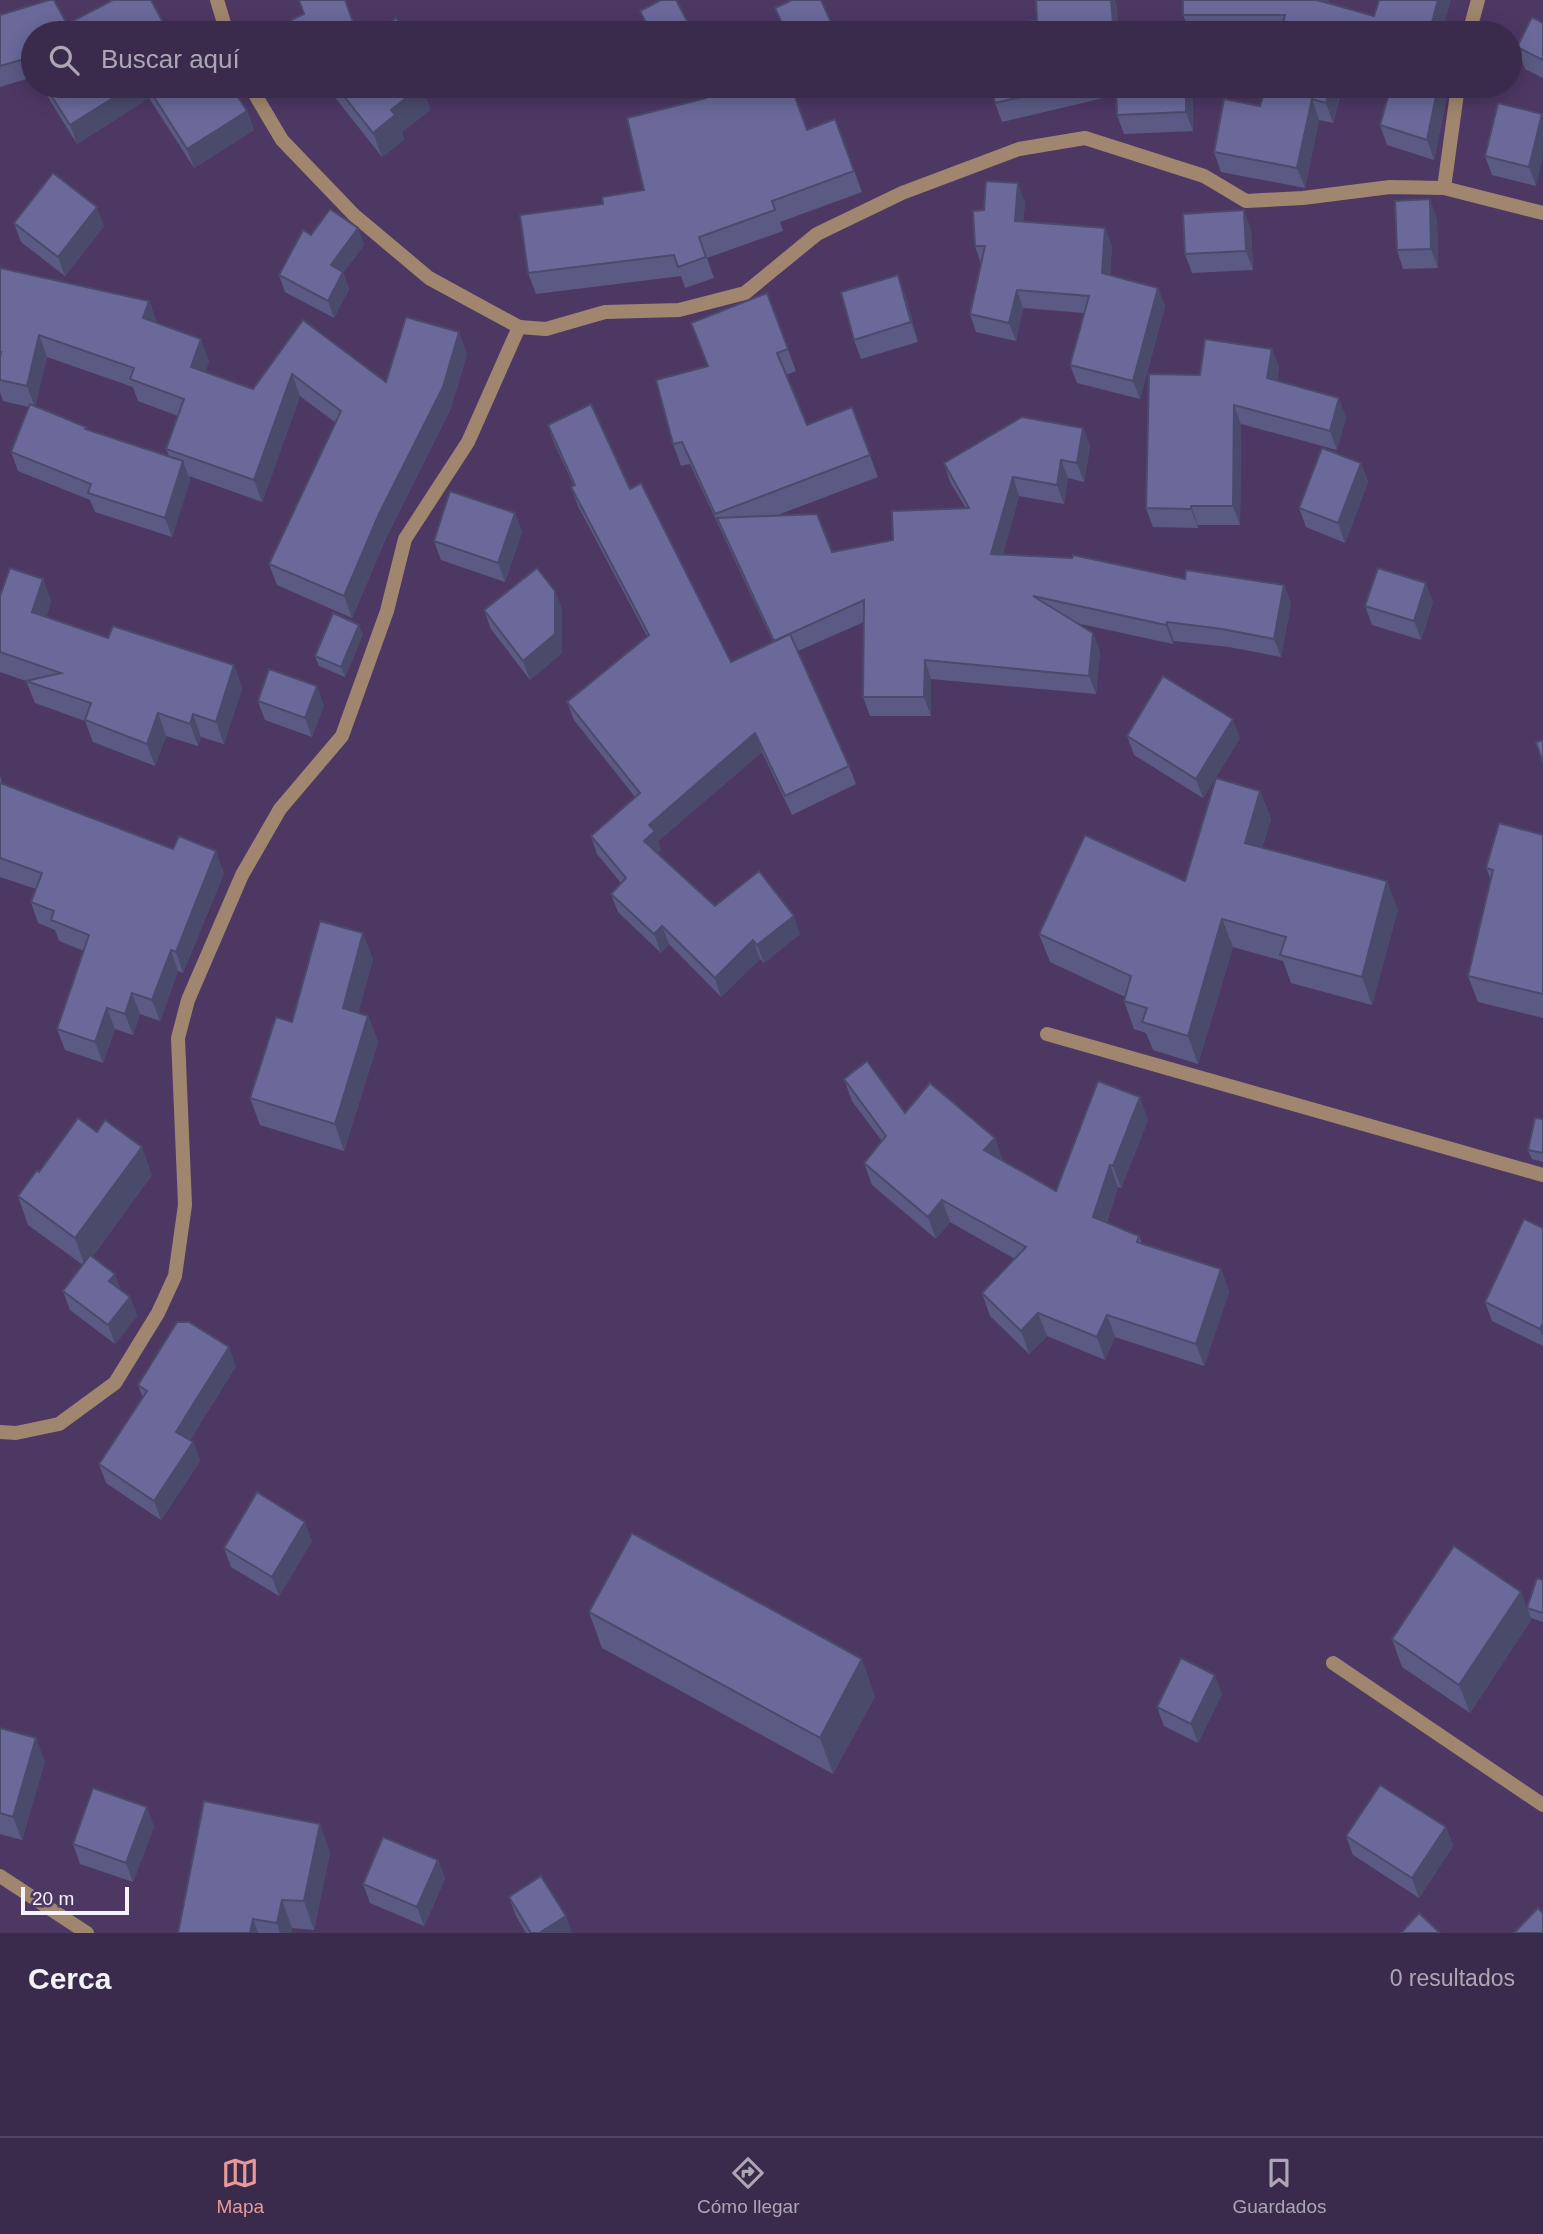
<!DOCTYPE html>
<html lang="es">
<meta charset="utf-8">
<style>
body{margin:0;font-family:Arial,sans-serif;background:#453655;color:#f1f3f6}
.scale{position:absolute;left:21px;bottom:18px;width:108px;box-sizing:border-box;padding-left:7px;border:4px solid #f5f1fb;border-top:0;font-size:19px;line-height:24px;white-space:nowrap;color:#f5f1fb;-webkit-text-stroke:5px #4d3864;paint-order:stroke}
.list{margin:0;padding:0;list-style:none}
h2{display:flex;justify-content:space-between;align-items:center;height:91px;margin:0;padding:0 28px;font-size:30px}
h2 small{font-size:23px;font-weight:400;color:#aba7b5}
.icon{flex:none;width:38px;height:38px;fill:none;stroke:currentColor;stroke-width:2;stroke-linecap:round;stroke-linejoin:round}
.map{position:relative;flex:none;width:1543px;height:1933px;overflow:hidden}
.search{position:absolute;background:#3a2a4b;box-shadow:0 4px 18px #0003;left:21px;right:21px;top:21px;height:77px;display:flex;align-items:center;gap:18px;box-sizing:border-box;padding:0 24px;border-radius:38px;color:#aba7b5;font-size:26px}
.sheet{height:203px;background:#3a2a4b}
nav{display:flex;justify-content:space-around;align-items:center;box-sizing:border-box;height:98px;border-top:2px solid #544663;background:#3a2a4b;font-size:19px;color:#aba7b5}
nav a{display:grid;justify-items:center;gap:4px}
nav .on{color:#e69b98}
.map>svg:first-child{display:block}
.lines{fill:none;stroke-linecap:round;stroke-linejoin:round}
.minor{stroke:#a0866e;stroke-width:14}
.wall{fill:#5b5a84;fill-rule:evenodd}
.shaded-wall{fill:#4a4a6b}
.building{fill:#6a6999;stroke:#4a4a6b;stroke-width:2}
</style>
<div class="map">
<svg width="1543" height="1933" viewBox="0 0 1543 1933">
<rect width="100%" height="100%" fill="#4d3864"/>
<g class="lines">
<!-- minor -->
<g class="minor">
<polyline points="217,0 227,33"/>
<polyline points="1469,33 1478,0"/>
<polyline points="250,86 282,140 354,215 429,278 519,327 546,329 605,312 679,310 745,293 817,234 902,193 1019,149 1085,138 1204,176 1246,201 1303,198 1390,187 1444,188 1543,213"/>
<polyline points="1444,188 1458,86"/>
<polyline points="1047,1034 1543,1175"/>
<polyline points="0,1432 16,1433 59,1424 115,1383 158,1313 175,1276 185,1205 178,1038 188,1000 242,875 280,809 342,736 387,611 405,539 468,442 519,327"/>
<polyline points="1333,1663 1543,1805"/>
<polyline points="0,1876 87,1933"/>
</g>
</g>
<!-- wall -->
<g class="wall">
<polygon points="676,0 693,33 649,33 640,11"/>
<polygon points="821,0 835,33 785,33 775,8"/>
<polygon points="1328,4 1374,16 1443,29 1450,33 1190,33 1183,15"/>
<polygon points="0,15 67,24 33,33 33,77 0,87"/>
<polygon points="1543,23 1543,78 1525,69 1517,47"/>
<polygon points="41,86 231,86 247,111 254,130 194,168 149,98 77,144"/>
<polygon points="326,86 439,86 440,87 426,98 430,110 402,132 404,140 382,157"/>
<polygon points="699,86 749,86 752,93 807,130 835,119 862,192 780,222 783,231 707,258 714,278 685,288 681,276 536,294 528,273 603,204 644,190 705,98"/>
<polygon points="991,86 1192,86 1193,131 1124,134 1117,115 1116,95 1002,122 995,103"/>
<polygon points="1266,86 1449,86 1434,160 1387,145 1380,125 1389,95 1343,86 1333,123 1319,120 1305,188 1221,172 1214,152 1260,106"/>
<polygon points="1542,114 1536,186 1492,175 1485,156"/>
<polygon points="1025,202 1023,222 1105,228 1112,246 1110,275 1158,288 1165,306 1140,399 1077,383 1070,365 1084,313 1023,308 1016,341 976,332 970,314 981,264 975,246 984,210"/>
<polygon points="1437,219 1438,268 1403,269 1397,250"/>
<polygon points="14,223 104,226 65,276 21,242"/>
<polygon points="1251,229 1253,270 1192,273 1185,254"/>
<polygon points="311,235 364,245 343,273 349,289 334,318 285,292 279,275"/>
<path d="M 0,268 L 149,301 L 157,323 L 209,361 L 205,372 L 253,389 L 303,320 L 386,382 L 467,354 L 451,408 L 387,536 L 352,618 L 277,585 L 269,564 L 336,423 L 300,396 L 262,502 L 189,476 L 190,480 L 172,537 L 95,512 L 90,500 L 18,471 L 11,452 L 29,407 L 3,401 L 0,392 ZM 47,357 L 133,387 L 138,401 L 178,416 L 166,449 L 169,456 L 88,430 L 86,427 L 35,406 Z"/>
<polygon points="767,293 796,371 786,375 807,425 852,407 878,477 775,516 832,552 893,540 966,508 950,482 944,463 1083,428 1090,447 1084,482 1068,478 1064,504 1019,496 1003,554 1185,579 1284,585 1291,604 1281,657 1229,647 1174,641 1173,644 1076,623 1093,633 1100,652 1096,694 931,679 931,716 870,716 863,697 864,622 798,651 849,766 856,784 792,815 762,752 658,841 661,850 657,853 715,906 800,934 764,963 760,959 721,997 669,944 661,953 618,912 611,894 621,883 597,854 591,836 635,797 574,720 567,702 647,636 578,506 571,487 574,486 554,443 548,425 630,489 731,662 773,642 690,464 681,466 673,444 707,366"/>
<polygon points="905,294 918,342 861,359 854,340"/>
<polygon points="1272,349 1279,368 1277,381 1346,417 1337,450 1241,424 1240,525 1198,525 1198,528 1153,527 1146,508 1200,375"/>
<polygon points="1361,463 1368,482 1345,543 1306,527 1299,508"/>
<polygon points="515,513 522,532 505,582 441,560 434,541"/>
<polygon points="43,579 51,602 46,617 108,638 234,665 242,688 224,744 201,737 198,746 166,736 155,766 93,742 85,721 35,703 26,681 0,672 0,596"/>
<polygon points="555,591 562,610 562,653 530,680 491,629 484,610"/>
<polygon points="1433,602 1421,640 1372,625 1365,606"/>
<polygon points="363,634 345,677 319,666 315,656"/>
<polygon points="258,701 324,705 312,737 265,720"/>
<polygon points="1127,736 1240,738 1203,798 1134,755"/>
<polygon points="0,775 2,784 224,873 183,973 178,971 160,1021 140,1014 133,1035 115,1029 103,1063 65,1050 57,1029 84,951 59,941 55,930 38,923 31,902 36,889 0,877"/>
<polygon points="1260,791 1271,819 1262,848 1398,909 1372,1005 1291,983 1283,961 1233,947 1198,1064 1153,1050 1146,1033 1134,1029 1124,1001 1125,997 1050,962 1039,934 1185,881"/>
<polygon points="1543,835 1543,1018 1478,1002 1468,976 1491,880 1486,868"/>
<polygon points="373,959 358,1013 368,1016 378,1042 344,1151 260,1125 250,1098 292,1022"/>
<polygon points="844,1079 905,1113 995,1138 1002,1161 1056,1191 1148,1120 1121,1188 1118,1187 1107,1222 1139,1236 1142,1244 1221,1269 1229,1292 1204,1366 1115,1337 1105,1360 1047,1336 1029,1354 990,1316 982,1293 1015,1259 950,1222 936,1239 872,1185 864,1163 882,1141 852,1101"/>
<polygon points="1543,1119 1543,1162 1532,1159 1528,1150"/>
<polygon points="39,1172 152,1175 92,1257 120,1289 130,1297 137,1316 115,1344 70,1310 63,1291 83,1265 28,1225 18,1196"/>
<polygon points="1543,1228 1543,1346 1492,1321 1485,1302"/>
<polygon points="236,1366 190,1440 193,1442 200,1461 161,1520 106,1483 99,1464 143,1398 138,1385"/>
<polygon points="312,1541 279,1596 231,1567 224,1548"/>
<polygon points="1543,1580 1543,1622 1531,1618 1527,1608"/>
<polygon points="1521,1592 1531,1620 1470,1713 1402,1667 1392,1639"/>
<polygon points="589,1612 875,1696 833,1774 602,1648"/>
<polygon points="1222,1694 1198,1743 1164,1726 1157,1707"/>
<polygon points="0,1728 45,1761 22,1840 0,1834"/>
<polygon points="154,1826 133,1882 80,1864 73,1844"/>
<polygon points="1446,1827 1453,1846 1419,1898 1353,1855 1346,1836"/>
<polygon points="330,1852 314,1930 292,1928 291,1933 178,1933"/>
<polygon points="438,1860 445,1879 424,1926 370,1903 363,1884"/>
<polygon points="509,1897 572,1933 526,1933 516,1916"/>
</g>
<!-- shaded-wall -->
<g class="shaded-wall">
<polygon points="1111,0 1115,0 1117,5 1119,33 1114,33"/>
<polygon points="1317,0 1329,0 1324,21"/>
<polygon points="1438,0 1451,0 1442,33 1431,26"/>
<polygon points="132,86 145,86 149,98 77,144 70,125"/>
<polygon points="417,86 439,86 440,87 426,98 430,110 402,132 404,140 382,157 373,133 391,110"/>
<polygon points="1186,86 1192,86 1193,131 1186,112"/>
<polygon points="1330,86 1342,86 1333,123 1326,103"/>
<polygon points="1438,86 1449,86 1434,160 1427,140"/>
<polygon points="1312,99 1319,120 1305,188 1297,168"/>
<polygon points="247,111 254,130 194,168 187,149"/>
<polygon points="1542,114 1543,116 1543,156 1536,186 1529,167"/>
<polygon points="1018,183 1025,202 1022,240 1015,221"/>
<polygon points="1430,199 1437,219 1438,268 1431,249"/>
<polygon points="97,207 104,226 65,276 58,257"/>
<polygon points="1244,210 1251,229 1253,270 1246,251"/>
<polygon points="358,228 364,245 343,273 349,289 334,318 328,301 331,265"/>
<polygon points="1105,228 1112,246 1108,291 1102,273"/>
<polygon points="898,275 905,294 918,342 911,322"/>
<polygon points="1158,288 1165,306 1140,399 1133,381"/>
<polygon points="1017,290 1023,308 1016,341 1009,323"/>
<polygon points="149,301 157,323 143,318"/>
<polygon points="459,332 467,354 451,408 387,536 352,618 344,596"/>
<polygon points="39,335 47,357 35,408 27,386"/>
<polygon points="201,339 209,361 199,389 191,367"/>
<polygon points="1272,349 1279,368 1274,397 1267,378"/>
<polygon points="292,374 300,396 262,502 254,480"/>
<polygon points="1339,398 1346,417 1337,450 1330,431"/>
<polygon points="1234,405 1241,424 1240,525 1233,506"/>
<polygon points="1083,428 1090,447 1084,482 1077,463"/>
<polygon points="1061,460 1068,478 1064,504 1057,485"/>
<polygon points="183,461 190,480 172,537 165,518"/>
<polygon points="1361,463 1368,482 1345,543 1338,523"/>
<polygon points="1013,477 1019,496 998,572 991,554"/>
<polygon points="1191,506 1198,525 1198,528 1191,509"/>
<polygon points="515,513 522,532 505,582 498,563"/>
<polygon points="43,579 51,602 40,634 32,612"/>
<polygon points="1426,583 1433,602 1421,640 1414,621"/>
<polygon points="1284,585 1291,604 1281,657 1274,639"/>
<polygon points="555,591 562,610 562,653 530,680 523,661"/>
<polygon points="1167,622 1174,641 1173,644 1166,625"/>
<polygon points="359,625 363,634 345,677 341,667"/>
<polygon points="1093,633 1100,652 1096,694 1089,676"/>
<polygon points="925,660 931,679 931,716 924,697"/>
<polygon points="234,665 242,688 224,744 216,722"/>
<polygon points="317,686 324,705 312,737 305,718"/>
<polygon points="158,713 166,736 155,766 147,744"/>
<polygon points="193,714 201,737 198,746 190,724"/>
<polygon points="1233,719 1240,738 1203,798 1196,779"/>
<polygon points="755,733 762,752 658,841 661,850 651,859 644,841 649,825"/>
<polygon points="1260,791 1271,819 1255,871 1245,843"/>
<polygon points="216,851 224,873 183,973 176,952"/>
<polygon points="1387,881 1398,909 1372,1005 1362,977"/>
<polygon points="794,916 800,934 764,963 757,945"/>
<polygon points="1222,919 1233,947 1198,1064 1188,1036"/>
<polygon points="662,926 669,944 661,953 654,934"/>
<polygon points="363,933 373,959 352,1034 343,1008"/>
<polygon points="753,940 760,959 721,997 715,978"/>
<polygon points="171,950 178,971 160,1021 152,1000"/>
<polygon points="132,993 140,1014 133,1035 125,1014"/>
<polygon points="107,1008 115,1029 103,1063 95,1042"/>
<polygon points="368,1016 378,1042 344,1151 335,1124"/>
<polygon points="1140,1097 1148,1120 1121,1188 1113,1166"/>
<polygon points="995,1138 1003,1160 992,1173 984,1150"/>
<polygon points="142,1147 152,1175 85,1266 75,1238"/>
<polygon points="1110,1165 1118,1187 1101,1239 1093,1217"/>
<polygon points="942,1200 950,1222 936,1239 928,1217"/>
<polygon points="1221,1269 1229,1292 1204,1366 1196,1344"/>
<polygon points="115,1274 122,1293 109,1281"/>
<polygon points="130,1297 137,1316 115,1344 108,1325"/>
<polygon points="1038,1313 1047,1336 1029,1354 1021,1331"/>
<polygon points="1107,1315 1115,1337 1105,1360 1097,1337"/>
<polygon points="1543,1323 1543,1337 1540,1329"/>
<polygon points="229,1347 236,1366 183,1451 176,1432"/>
<polygon points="193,1442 200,1461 161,1520 154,1501"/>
<polygon points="305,1522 312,1541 279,1596 272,1577"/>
<polygon points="1521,1592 1531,1620 1470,1713 1459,1685"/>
<polygon points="862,1659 875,1696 833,1774 820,1738"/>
<polygon points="1215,1675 1222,1694 1198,1743 1191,1724"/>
<polygon points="36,1738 45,1761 22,1840 13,1817"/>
<polygon points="147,1807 154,1826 133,1882 126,1863"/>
<polygon points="320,1824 330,1852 314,1930 304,1901"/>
<polygon points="1446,1827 1453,1846 1419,1898 1412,1878"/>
<polygon points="438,1860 445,1879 424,1926 417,1907"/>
<polygon points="282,1900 292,1928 291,1933 280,1933 277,1923"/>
<polygon points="566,1916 572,1933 539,1933"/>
<polygon points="253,1919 258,1933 250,1933"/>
</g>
<!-- building -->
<g class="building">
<polygon points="49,0 54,0 67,24 113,0 151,0 169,33 33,33 33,66 28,58 0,66 0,15"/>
<polygon points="299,0 345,0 357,33 296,33 291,20 304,14"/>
<polygon points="661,0 676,0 692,30 686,33 651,33 640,11"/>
<polygon points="792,0 821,0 835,31 830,33 786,33 775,8"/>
<polygon points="1036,0 1111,0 1114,33 1004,33 1003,27 1037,20"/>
<polygon points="1183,0 1317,0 1374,16 1379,0 1438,0 1431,26 1449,30 1448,33 1280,33 1285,15 1183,15"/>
<polygon points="1532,17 1543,23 1543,60 1517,47"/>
<polygon points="396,18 408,33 376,33"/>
<polygon points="712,27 724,27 726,33 698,33"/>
<polygon points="45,86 132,86 70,125"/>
<polygon points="147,86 231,86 247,111 187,149"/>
<polygon points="336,86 421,86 391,110 395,115 373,133"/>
<polygon points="701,86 749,86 752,93 770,86 791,86 807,130 835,119 854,171 772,201 775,210 699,237 706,257 678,267 674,255 528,273 520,215 603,204 602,197 644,190 627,118 706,98"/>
<polygon points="991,86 1068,86 995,103"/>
<polygon points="1116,86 1186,86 1186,112 1117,115"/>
<polygon points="1266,86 1330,86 1326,103 1312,99 1297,168 1214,152 1224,99 1260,106"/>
<polygon points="1391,86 1438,86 1427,140 1380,125"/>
<polygon points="1498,103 1542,114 1529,167 1485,156"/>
<polygon points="53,173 97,207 58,257 14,223"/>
<polygon points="986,181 1018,183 1015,221 1105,228 1102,273 1158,288 1133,381 1070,365 1089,296 1017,290 1009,323 970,314 985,246 975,246 973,211 984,210"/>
<polygon points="1430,199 1431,249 1397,250 1395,201"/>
<polygon points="330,209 358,228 331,265 343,272 328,301 279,275 303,230 311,235"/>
<polygon points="1244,210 1246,251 1185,254 1183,214"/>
<polygon points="0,268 149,301 143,318 201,339 191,367 253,389 303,320 386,382 406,317 459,332 443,387 379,514 344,596 269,564 341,411 292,374 254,480 166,449 184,399 130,379 134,368 39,335 27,386 0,380 0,357 1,352 0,352"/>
<polygon points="898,275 911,322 854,340 841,292"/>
<polygon points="767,293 788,349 777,353 807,425 852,407 870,455 715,514 682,442 673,444 656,380 708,366 691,323"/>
<polygon points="1205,339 1272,349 1267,378 1339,398 1330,431 1234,405 1233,506 1191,506 1191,509 1146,508 1149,374 1200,375"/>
<polygon points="30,404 86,427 85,429 183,461 165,518 88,493 91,484 11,452"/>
<polygon points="591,404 630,489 641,483 731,662 790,634 849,766 785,796 755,733 649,825 655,831 644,841 715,906 759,871 794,916 757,945 753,940 715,978 662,926 654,934 611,894 626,878 591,836 640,793 567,702 649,635 571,487 575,485 548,425"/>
<polygon points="1022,417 1083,428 1077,463 1061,460 1057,485 1013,477 991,554 1072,558 1073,555 1185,579 1186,570 1284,585 1274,639 1222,629 1167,622 1166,625 1033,596 1093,633 1089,676 925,660 924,697 863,697 864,600 774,641 717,518 817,514 832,552 893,540 892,511 969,508 944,463"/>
<polygon points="1322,448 1361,463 1338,523 1299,508"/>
<polygon points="450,491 515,513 498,563 434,541"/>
<polygon points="10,568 43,579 32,612 108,638 113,626 234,665 216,722 193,714 190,724 158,713 147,744 85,720 91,703 26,681 61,673 0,652 0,596"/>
<polygon points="537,568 555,591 555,634 523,661 484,610"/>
<polygon points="1378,568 1426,583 1414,621 1365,606"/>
<polygon points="333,613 359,625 341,667 315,656"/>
<polygon points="269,669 317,686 305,718 258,701"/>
<polygon points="1163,676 1233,719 1196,779 1127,736"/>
<polygon points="1543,740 1543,763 1536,742"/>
<polygon points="1216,778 1260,791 1245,843 1387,881 1362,977 1280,955 1286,937 1222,919 1188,1036 1142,1022 1147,1008 1124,1001 1131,976 1039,934 1085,835 1185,881"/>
<polygon points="0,783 173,849 179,836 216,851 176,952 171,950 152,1000 132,993 125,1014 107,1008 95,1042 57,1029 89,935 51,920 54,911 31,902 42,873 0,858"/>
<polygon points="1499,823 1543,835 1543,994 1468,976 1493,870 1486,868"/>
<polygon points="320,921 363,933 343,1008 368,1016 335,1124 250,1098 276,1017 292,1022"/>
<polygon points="867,1061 905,1113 930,1083 995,1138 984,1150 1056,1191 1098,1081 1140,1097 1113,1166 1110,1165 1093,1217 1139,1236 1137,1242 1221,1269 1196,1344 1107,1315 1097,1337 1038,1313 1021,1331 982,1293 1026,1247 942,1200 928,1217 864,1163 886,1136 844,1079"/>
<polygon points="78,1118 97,1132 105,1120 142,1147 75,1238 18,1196 37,1170 39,1172"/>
<polygon points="1535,1118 1543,1119 1543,1153 1528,1150"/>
<polygon points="1524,1219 1543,1228 1543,1323 1540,1329 1485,1302"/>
<polygon points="90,1255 115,1274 109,1281 130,1297 108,1325 63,1291"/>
<polygon points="177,1322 189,1322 229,1347 176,1432 193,1442 154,1501 99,1464 147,1391 138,1385"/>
<polygon points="257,1492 305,1522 272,1577 224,1548"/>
<polygon points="632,1533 862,1659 820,1738 589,1612"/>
<polygon points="1454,1546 1521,1592 1459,1685 1392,1639"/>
<polygon points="1537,1578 1543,1580 1543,1613 1527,1608"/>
<polygon points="1181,1658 1215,1675 1191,1724 1157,1707"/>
<polygon points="0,1728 36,1738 13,1817 0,1813"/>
<polygon points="1380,1785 1446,1827 1412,1878 1346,1836"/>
<polygon points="93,1788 147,1807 126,1863 73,1844"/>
<polygon points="204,1801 320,1824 304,1901 282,1900 277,1923 253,1919 250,1933 178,1933"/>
<polygon points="383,1837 438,1860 417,1907 363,1884"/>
<polygon points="541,1876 566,1916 539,1933 531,1933 509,1897"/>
<polygon points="1538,1908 1543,1913 1543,1933 1514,1933"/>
<polygon points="1419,1913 1440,1933 1401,1933"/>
</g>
</svg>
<div class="scale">20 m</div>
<div class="search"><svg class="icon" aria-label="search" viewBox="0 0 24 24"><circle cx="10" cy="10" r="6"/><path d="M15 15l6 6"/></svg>Buscar aquí</div>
</div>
<section class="sheet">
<h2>Cerca<small>0 resultados</small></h2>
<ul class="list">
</ul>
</section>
<nav>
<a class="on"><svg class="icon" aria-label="map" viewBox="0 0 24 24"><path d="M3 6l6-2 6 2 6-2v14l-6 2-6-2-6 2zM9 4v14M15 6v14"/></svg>Mapa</a>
<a><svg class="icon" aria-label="directions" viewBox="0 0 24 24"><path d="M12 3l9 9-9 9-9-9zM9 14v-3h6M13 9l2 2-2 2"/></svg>Cómo llegar</a>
<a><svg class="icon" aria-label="saved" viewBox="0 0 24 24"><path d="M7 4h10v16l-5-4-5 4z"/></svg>Guardados</a>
</nav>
